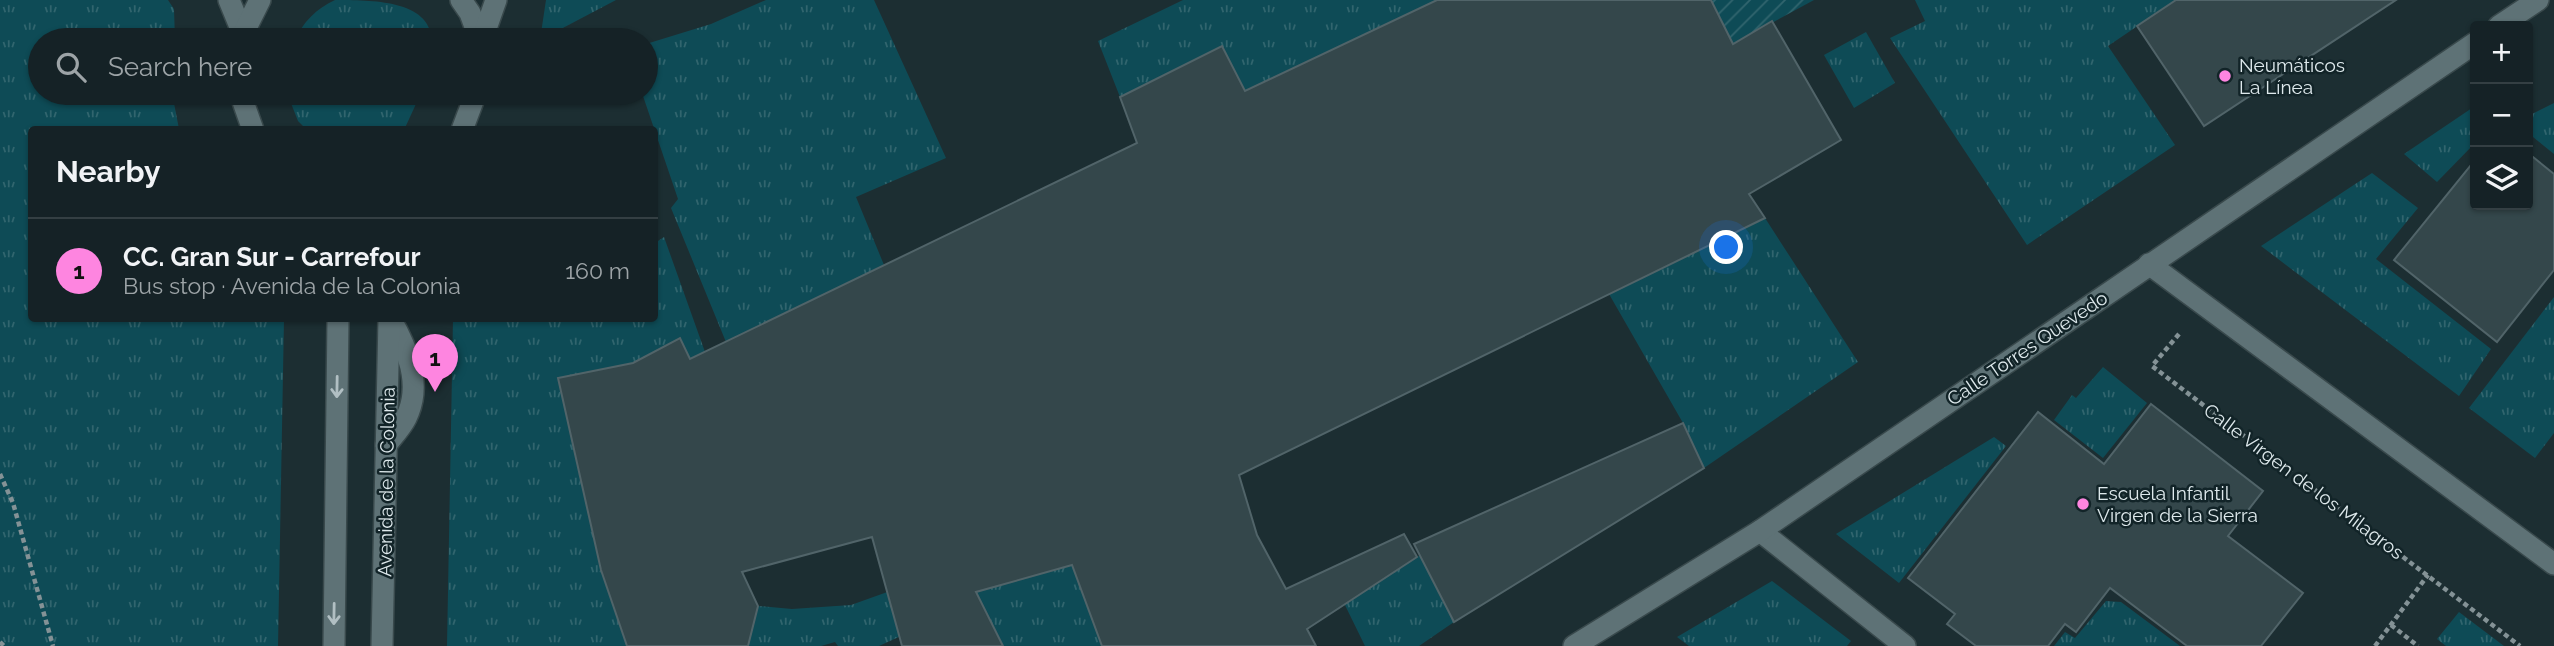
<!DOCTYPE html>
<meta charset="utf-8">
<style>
body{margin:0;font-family:Raleway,sans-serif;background:#1e2a2e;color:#f1f3f6}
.controls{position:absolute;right:21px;top:21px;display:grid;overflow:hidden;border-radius:7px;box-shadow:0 2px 5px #0004}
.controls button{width:63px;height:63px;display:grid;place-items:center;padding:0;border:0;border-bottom:2px solid #343f43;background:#152226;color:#f1f3f6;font:35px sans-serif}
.you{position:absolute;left:1727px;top:248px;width:24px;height:24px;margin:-18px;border:5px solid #fff;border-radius:50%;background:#1a73e8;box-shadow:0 0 0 10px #1a73e833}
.badge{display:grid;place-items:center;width:46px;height:46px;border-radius:50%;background:#fe85e0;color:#111;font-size:23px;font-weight:700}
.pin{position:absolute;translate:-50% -58px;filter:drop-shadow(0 2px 4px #0008)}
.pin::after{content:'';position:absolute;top:37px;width:24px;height:21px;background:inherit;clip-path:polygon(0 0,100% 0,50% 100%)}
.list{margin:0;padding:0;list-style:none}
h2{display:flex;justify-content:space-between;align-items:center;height:91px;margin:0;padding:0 28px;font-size:30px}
h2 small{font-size:23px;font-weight:400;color:#9da4a7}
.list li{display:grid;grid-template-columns:46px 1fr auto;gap:21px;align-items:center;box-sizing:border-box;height:105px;padding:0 28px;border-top:2px solid #343f43}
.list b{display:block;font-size:26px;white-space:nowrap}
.list p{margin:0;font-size:23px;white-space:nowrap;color:#9da4a7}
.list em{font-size:23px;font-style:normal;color:#9da4a7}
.icon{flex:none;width:38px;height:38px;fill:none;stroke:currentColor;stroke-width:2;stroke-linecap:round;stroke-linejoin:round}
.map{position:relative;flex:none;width:2554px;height:646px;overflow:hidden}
.search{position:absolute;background:#152226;box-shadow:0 2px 5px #0004;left:28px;top:28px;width:630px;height:77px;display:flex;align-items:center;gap:18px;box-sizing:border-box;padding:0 24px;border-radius:38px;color:#9da4a7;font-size:26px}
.panel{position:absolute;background:#152226;box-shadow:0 2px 5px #0004;left:28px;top:126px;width:630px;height:196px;border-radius:7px}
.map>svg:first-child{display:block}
.grass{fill:url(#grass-tufts)}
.garden{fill:url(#garden-furrows)}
.building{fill:#34474b;stroke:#516469;stroke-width:2}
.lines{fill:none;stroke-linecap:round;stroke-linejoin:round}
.lane-casing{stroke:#39494c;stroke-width:24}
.street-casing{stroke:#39494c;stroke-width:24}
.secondary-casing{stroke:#39494c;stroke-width:24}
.path{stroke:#849296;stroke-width:4.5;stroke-dasharray:5 3.5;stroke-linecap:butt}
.lane{stroke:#5e7276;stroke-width:21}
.street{stroke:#5e7276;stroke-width:21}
.secondary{stroke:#5e7276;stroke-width:21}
.oneway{stroke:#b1bfc3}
.poi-dot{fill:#fe85e0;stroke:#122428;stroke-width:2.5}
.labels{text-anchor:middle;stroke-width:5;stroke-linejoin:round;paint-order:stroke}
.poi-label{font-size:19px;fill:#dee9ec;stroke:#122428;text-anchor:start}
.street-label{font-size:19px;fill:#dee9ec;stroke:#122428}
</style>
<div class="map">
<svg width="2554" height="646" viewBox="0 0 2554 646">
<defs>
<pattern id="grass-tufts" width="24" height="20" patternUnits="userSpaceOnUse" patternTransform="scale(1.75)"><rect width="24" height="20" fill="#0e4b56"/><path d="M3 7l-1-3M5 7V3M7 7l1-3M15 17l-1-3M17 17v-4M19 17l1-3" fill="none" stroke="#31656e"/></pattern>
<pattern id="garden-furrows" width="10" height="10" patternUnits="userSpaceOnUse" patternTransform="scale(1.75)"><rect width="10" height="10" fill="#0e4b56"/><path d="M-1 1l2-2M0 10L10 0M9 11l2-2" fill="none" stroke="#31656e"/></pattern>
</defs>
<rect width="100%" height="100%" fill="#1c2e32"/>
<!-- grass -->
<g class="grass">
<polygon points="0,0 168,0 174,9 175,40 40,40 40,93 172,93 179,129 32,130 32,318 284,319 278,646 0,646"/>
<path d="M 335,0 C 370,0 431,0 431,40 L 295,40 C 303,22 316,9 335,0 Z"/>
<polygon points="546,0 616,0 540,40"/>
<polygon points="766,0 874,0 946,158 856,197 884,265 726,342 671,208 678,199 642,93 646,93 646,44 711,24"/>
<polygon points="1183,0 1437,0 1245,91 1222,46 1120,97 1098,41"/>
<polygon points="1915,0 2176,0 2108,46 2175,145 2027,245 1890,38 1925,21"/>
<polygon points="1866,32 1895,83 1854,108 1824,55"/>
<polygon points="287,93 421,93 404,130 306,129 298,121"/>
<polygon points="2554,103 2554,154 2528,133 2528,116"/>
<polygon points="2475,106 2475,143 2437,182 2404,154"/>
<polygon points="2372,173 2418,208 2376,259 2491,349 2459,396 2261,246"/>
<polygon points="1765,218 1858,362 1704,468 1683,423 1609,294"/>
<polygon points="655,233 658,241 664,237 705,352 690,359 680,338 633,363 558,378 602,573 627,646 447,646 453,319 654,318"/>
<polygon points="2554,297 2554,433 2535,458 2469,408"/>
<polygon points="2103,367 2147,403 2103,458 2054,420 2072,395 2076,398"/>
<polygon points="1994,437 2006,446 1899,583 1836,534"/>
<polygon points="1016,546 1079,548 1078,581 1102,646 1003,646 980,600 879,646 838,646 835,642 821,646 748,646 758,606 792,609 851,605"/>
<polygon points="1420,555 1454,622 1419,646 1365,646 1343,601 1377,583"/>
<polygon points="1772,581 1851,641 1847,646 1689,646 1677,637"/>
<polygon points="2106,601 2121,602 2180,646 2054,646 2065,632 2075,638"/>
<polygon points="2459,612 2504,646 2446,646 2437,639"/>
</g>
<!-- garden -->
<polygon class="garden" points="1711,0 1814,0 1733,44"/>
<!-- building -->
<g class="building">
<polygon points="1437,0 1711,0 1733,44 1772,21 1841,140 1749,194 1765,218 1239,475 1257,535 1286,589 1404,534 1417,557 1307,629 1316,646 1102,646 1072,565 976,592 1003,646 902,646 872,537 742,572 758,606 748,646 627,646 601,570 558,378 633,363 680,338 690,359 1137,143 1120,97 1222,46 1245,91"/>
<polygon points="2176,0 2396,0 2204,126 2137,26"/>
<polygon points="2528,153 2554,174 2554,270 2497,342 2394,260 2475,160 2475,205 2528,205"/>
<polygon points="2151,404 2263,491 2228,536 2303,593 2261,646 2187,646 2110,588 2076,632 2065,624 2048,646 1976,646 1947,624 1955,614 1908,578 2038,412 2104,464"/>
<polygon points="1683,423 1704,468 1454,622 1414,544"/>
</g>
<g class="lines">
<defs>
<path id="lane" d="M 386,445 C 393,436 401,428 406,418 C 423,384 407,348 390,318"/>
<polyline id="street" points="1760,531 1905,646"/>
<g id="secondary">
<polyline points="229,0 243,34"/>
<polyline points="461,0 470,13 480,40"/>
<polyline points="2499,26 2538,0"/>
<polyline points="241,40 243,34 260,0"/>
<polyline points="482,40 496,0"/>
<polyline points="240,93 253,130"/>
<polyline points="462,130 476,93"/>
<polyline points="2149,264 2554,564"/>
<polyline points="334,646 338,318"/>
<polyline points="382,646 389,318"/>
<polyline points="1574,646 1760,531 2475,43"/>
</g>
</defs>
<!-- lane casing -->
<use href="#lane" class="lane-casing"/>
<!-- street casing -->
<use href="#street" class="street-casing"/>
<!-- secondary casing -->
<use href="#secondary" class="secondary-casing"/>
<!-- path -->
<g class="path">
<polyline points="2179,334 2152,366 2520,646"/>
<polyline points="0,474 13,503 53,646"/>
<polyline points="2391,625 2418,646"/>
<polyline points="0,642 4,646"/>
<polyline points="2375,646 2428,575"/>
</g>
<!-- lane -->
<use href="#lane" class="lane"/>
<!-- street -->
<use href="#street" class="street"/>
<!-- secondary -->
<use href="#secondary" class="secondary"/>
</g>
<!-- one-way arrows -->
<defs><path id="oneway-shaft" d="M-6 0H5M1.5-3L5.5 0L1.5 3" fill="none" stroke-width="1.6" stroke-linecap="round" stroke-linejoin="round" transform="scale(1.75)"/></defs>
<g class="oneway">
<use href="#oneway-shaft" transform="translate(337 387) rotate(91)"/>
<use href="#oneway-shaft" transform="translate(334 614) rotate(91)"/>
</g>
<!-- markers -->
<g class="poi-dot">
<circle cx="2225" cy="76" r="7"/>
<circle cx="2083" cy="504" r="7"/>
</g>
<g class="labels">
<!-- poi labels -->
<g class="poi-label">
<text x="2239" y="72">Neumáticos<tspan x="2239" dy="22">La Línea</tspan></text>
<text x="2097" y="500">Escuela Infantil<tspan x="2097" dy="22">Virgen de la Sierra</tspan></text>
</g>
<!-- street labels -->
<g class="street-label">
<text transform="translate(2027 348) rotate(-34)" y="7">Calle Torres Quevedo</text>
<text transform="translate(2304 481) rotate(37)" y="7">Calle Virgen de los Milagros</text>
<text transform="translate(386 482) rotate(-89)" y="7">Avenida de la Colonia</text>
</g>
</g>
</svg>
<div class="controls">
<button>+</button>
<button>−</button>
<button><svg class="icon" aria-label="layers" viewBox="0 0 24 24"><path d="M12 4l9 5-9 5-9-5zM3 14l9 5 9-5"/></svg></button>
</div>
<div class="you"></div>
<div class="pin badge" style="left:435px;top:392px">1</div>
<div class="search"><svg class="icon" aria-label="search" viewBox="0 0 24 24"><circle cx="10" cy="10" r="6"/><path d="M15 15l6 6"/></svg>Search here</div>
<section class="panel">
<h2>Nearby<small></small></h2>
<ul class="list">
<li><span class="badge">1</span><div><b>CC. Gran Sur - Carrefour</b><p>Bus stop · Avenida de la Colonia</p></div><em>160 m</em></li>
</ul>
</section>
</div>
